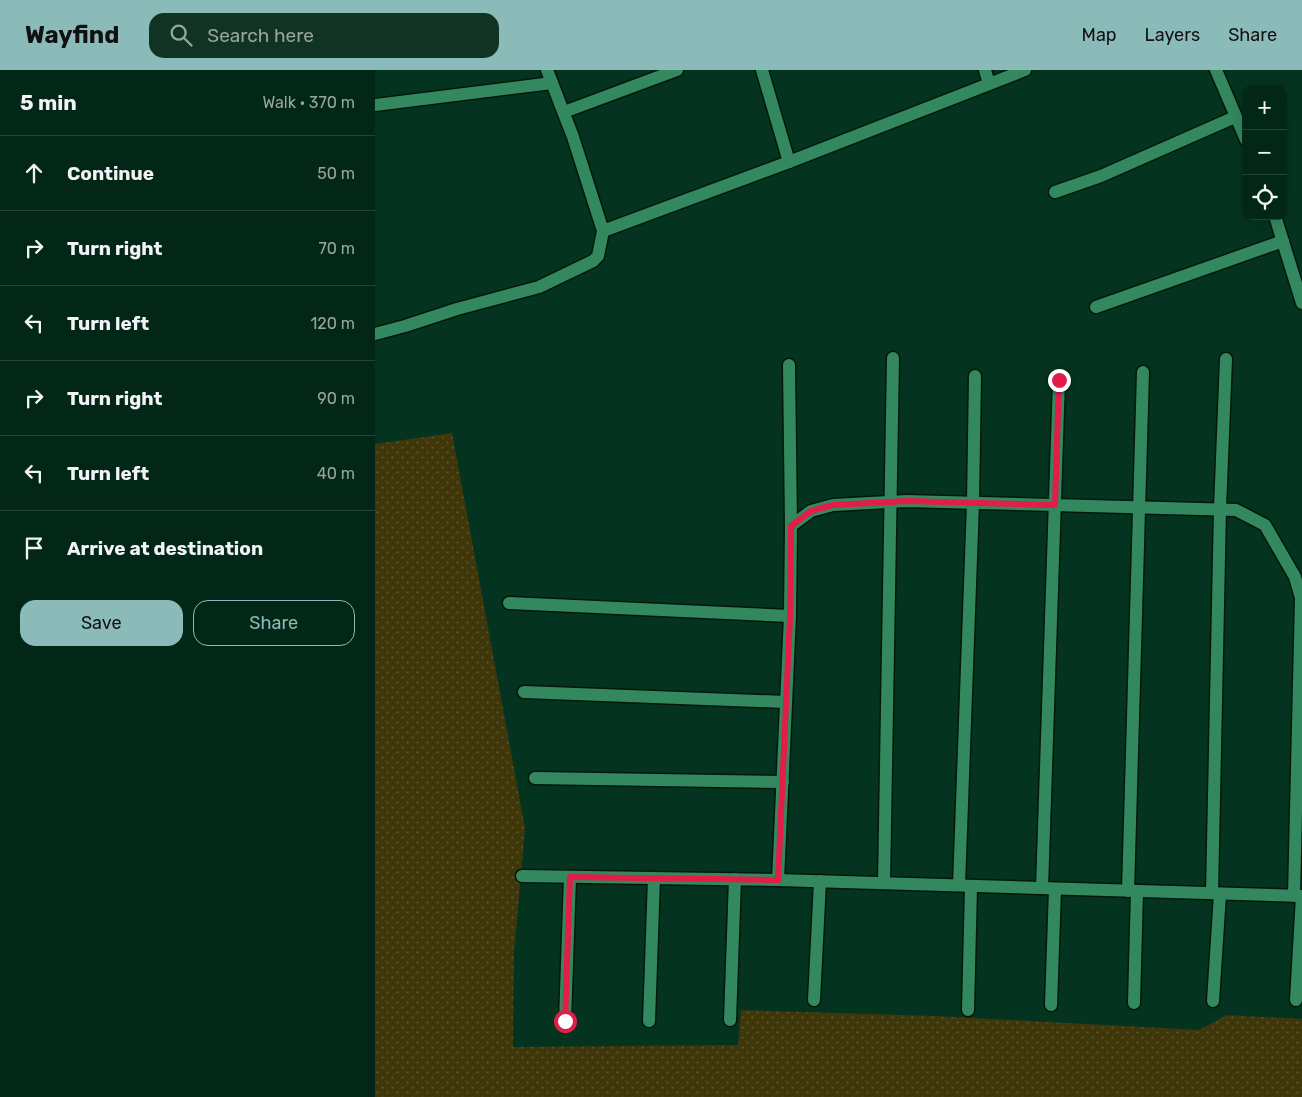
<!DOCTYPE html>
<meta charset="utf-8">
<style>
body{margin:0;font-family:Rubik,sans-serif;background:#113324;color:#f1f3f6}
.controls{position:absolute;right:15px;top:15px;display:grid;overflow:hidden;border-radius:10px;box-shadow:0 5px 20px #0002}
.controls button{width:45px;height:45px;display:grid;place-items:center;padding:0;border:0;border-bottom:1px solid #244436;background:#032717;color:#f1f3f6;font:25px sans-serif}
.stop{position:absolute;width:15px;height:15px;margin:-11px;border:4px solid #e11d48;border-radius:50%;background:#fff}
.stop.end{background:#e11d48;border-color:#fff;box-shadow:0 1px 5px #0008}
.list{margin:0;padding:0;list-style:none}
h2{display:flex;justify-content:space-between;align-items:center;height:65px;margin:0;padding:0 20px;font-size:21px}
h2 small{font-size:16px;font-weight:400;color:#97a5a1}
.list li{display:grid;grid-template-columns:32px 1fr auto;gap:15px;align-items:center;box-sizing:border-box;height:75px;padding:0 20px;border-top:1px solid #244436}
.list b{display:block;font-size:19px;white-space:nowrap}
.list em{font-size:16px;font-style:normal;color:#97a5a1}
.actions{display:flex;gap:10px;padding:15px 20px}
.actions a{flex:1;padding:11px 0;border:1px solid #8bbbb9;border-radius:15px;text-align:center;font-size:18px;color:#8bbbb9}
.actions .main{background:#8bbbb9;color:#111}
.icon{flex:none;width:28px;height:28px;fill:none;stroke:currentColor;stroke-width:2;stroke-linecap:round;stroke-linejoin:round}
.map{position:relative;flex:none;width:927px;height:1027px;overflow:hidden}
header{display:flex;align-items:center;gap:30px;box-sizing:border-box;height:70px;padding:0 25px;background:#8bbbb9;color:#111}
header strong{font-size:24px}
nav{display:flex;gap:28px;margin-inline-start:auto;font-size:18px}
.search{width:350px;height:45px;background:#113324;display:flex;align-items:center;gap:12px;box-sizing:border-box;padding:0 18px;border-radius:15px;color:#97a5a1;font-size:19px}
main{display:flex}
aside{flex:1;background:#032717}
.map>svg:first-child{display:block}
.grass{fill:url(#grass-dots)}
.lines{fill:none;stroke-linecap:round;stroke-linejoin:round}
.street-casing{stroke:#01190c;stroke-width:15}
.street{stroke:#33885f;stroke-width:12}
.route{stroke:#e11d48;stroke-width:6}
</style>
<header>
<strong>Wayfind</strong>
<div class="search"><svg class="icon" aria-label="search" viewBox="0 0 24 24"><circle cx="10" cy="10" r="6"/><path d="M15 15l6 6"/></svg>Search here</div>
<nav><a>Map</a><a>Layers</a><a>Share</a></nav>
</header>
<main>
<aside>
<h2>5 min<small>Walk · 370 m</small></h2>
<ul class="list">
<li><svg class="icon" aria-label="ahead" viewBox="0 0 24 24"><path d="M12 20V5M6 11l6-6 6 6"/></svg><div><b>Continue</b></div><em>50 m</em></li>
<li><svg class="icon" aria-label="right" viewBox="0 0 24 24"><path d="M7 20v-9h11M14 6l5 5-5 5"/></svg><div><b>Turn right</b></div><em>70 m</em></li>
<li><svg class="icon" aria-label="left" viewBox="0 0 24 24"><path d="M17 20v-9H6M10 6l-5 5 5 5"/></svg><div><b>Turn left</b></div><em>120 m</em></li>
<li><svg class="icon" aria-label="right" viewBox="0 0 24 24"><path d="M7 20v-9h11M14 6l5 5-5 5"/></svg><div><b>Turn right</b></div><em>90 m</em></li>
<li><svg class="icon" aria-label="left" viewBox="0 0 24 24"><path d="M17 20v-9H6M10 6l-5 5 5 5"/></svg><div><b>Turn left</b></div><em>40 m</em></li>
<li><svg class="icon" aria-label="arrive" viewBox="0 0 24 24"><path d="M6 21V4h12l-3 4 3 4H6"/></svg><div><b>Arrive at destination</b></div></li>
</ul>
<div class="actions"><a class="main">Save</a><a>Share</a></div>
</aside>
<div class="map">
<svg width="927" height="1027" viewBox="0 0 927 1027">
<defs>
<pattern id="grass-dots" width="8" height="8" patternUnits="userSpaceOnUse" patternTransform="scale(1.25)"><rect width="8" height="8" fill="#3f370a"/><path d="M2 2h.1M6 6h.1" fill="none" stroke="#59542c" stroke-width="1.8" stroke-linecap="round"/></pattern>
</defs>
<rect width="100%" height="100%" fill="#04341f"/>
<!-- grass -->
<polygon class="grass" points="77,363 150,758 139,883 138,977 363,975 366,940 559,946 824,960 852,945 927,949 927,1027 0,1027 0,374"/>
<g class="lines">
<defs>
<g id="street">
<polyline points="387,0 414,92"/>
<polyline points="610,0 614,14"/>
<polyline points="841,0 871,70"/>
<polyline points="0,35 177,13"/>
<polyline points="189,42 302,0"/>
<polyline points="680,122 726,106 860,47"/>
<polyline points="900,146 927,233"/>
<polyline points="228,161 414,92 650,0"/>
<polyline points="721,237 908,171"/>
<polyline points="0,264 30,256 82,239 164,217 218,191 223,186 228,161 198,67 172,0"/>
<polyline points="414,295 416,456"/>
<polyline points="134,533 415,546"/>
<polyline points="149,622 411,632"/>
<polyline points="160,708 408,712"/>
<polyline points="147,806 403,810 927,826"/>
<polyline points="403,810 415,546 416,456 436,441 458,435 532,431 861,440 890,455 920,507 927,531"/>
<polyline points="509,813 518,288"/>
<polyline points="584,815 598,433 600,306"/>
<polyline points="667,818 684,310"/>
<polyline points="753,821 768,302"/>
<polyline points="837,823 845,439 851,289"/>
<polyline points="919,826 926,528"/>
<polyline points="439,930 445,811"/>
<polyline points="921,930 927,826"/>
<polyline points="838,931 845,824"/>
<polyline points="759,933 762,821"/>
<polyline points="676,935 680,819"/>
<polyline points="593,940 596,816"/>
<polyline points="355,950 360,809"/>
<polyline points="190,951 195,807"/>
<polyline points="274,951 279,808"/>
</g>
</defs>
<!-- street casing -->
<use href="#street" class="street-casing"/>
<!-- street -->
<use href="#street" class="street"/>
</g>
<g class="lines">
<!-- route -->
<polyline class="route" points="190,951 195,807 403,810 415,546 416,456 436,441 458,435 532,431 680,435 684,310"/>
</g>
</svg>
<div class="controls">
<button>+</button>
<button>−</button>
<button><svg class="icon" aria-label="locate" viewBox="0 0 24 24"><circle cx="12" cy="12" r="6"/><path d="M12 2v4M12 18v4M2 12h4M18 12h4"/></svg></button>
</div>
<div class="stop" style="left:190px;top:951px"></div>
<div class="stop end" style="left:684px;top:310px"></div>
</div>
</main>
